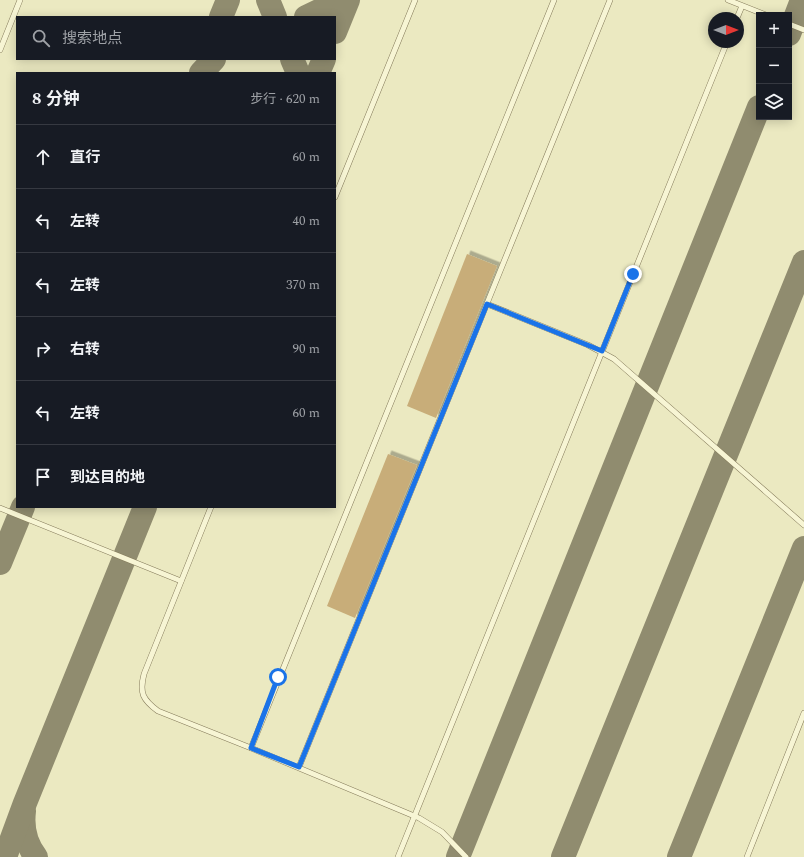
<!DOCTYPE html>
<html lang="zh">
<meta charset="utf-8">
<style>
body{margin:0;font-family:Spectral,"Noto Sans SC",serif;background:#20242c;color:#f1f3f6}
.controls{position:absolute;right:12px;top:12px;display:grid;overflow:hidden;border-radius:0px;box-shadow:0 2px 10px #0003}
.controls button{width:36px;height:36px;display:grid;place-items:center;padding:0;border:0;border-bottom:1px solid #363941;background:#171b24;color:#f1f3f6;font:20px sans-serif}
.compass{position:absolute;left:708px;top:12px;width:36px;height:36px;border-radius:50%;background:#171b24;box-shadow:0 2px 10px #0003;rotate:90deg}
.stop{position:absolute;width:12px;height:12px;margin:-9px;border:3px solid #1a73e8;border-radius:50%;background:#fff}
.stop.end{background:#1a73e8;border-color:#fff;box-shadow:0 1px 4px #0008}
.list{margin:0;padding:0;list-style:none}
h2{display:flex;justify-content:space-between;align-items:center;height:52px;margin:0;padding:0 16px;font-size:17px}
h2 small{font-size:13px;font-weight:400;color:#9ea1a6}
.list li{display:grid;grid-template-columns:26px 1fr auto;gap:12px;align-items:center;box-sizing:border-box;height:64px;padding:0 16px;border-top:1px solid #363941}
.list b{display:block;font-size:15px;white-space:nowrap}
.list em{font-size:13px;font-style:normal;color:#9ea1a6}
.icon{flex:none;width:22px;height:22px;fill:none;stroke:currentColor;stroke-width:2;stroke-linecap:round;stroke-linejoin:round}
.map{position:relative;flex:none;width:804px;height:857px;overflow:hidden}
.search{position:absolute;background:#171b24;box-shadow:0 2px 10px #0003;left:16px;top:16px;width:320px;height:44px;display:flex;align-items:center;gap:10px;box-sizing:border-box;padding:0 14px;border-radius:0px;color:#9ea1a6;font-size:15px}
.panel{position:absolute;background:#171b24;box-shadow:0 2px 10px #0003;left:16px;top:72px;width:320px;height:436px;border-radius:0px}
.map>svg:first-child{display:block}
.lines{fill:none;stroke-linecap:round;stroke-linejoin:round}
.taxiway{stroke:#908c6f;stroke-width:24}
.building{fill:#c8ad79;filter:url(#shadow)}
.service-casing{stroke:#847a5a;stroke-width:6}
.service{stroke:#f7f5d4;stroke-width:5}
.route{stroke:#1a73e8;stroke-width:5}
</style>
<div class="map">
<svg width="804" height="857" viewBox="0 0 804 857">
<defs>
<filter id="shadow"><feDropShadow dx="3.5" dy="-3.5" stdDeviation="0" flood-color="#0004"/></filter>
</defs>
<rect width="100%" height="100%" fill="#ebe9c1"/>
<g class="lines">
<!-- taxiway -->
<g class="taxiway">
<polyline points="268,0 275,17"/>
<polyline points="221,17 228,0"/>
<polyline points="306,17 342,0"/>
<polyline points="335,32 348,0"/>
<polyline points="789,34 802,0"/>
<polyline points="292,59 298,73"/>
<polyline points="201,73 214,59"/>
<polyline points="318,73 324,59"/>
<polyline points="0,563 23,507"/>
<path d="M 24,811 C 22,827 26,844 36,857"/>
<polyline points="5,857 25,803 145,507"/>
<polyline points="458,857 759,107"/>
<polyline points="563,857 804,262"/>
<polyline points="679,857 804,548"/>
</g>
</g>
<!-- building -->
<g class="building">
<polygon points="467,254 497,266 436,418 407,406"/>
<polygon points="388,454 417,465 355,618 327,606"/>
</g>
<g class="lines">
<defs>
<g id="service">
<polyline points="728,0 766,15"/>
<polyline points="737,18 742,6"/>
<polyline points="789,24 804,30"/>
<polyline points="0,50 20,0"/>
<polyline points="335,197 415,0"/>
<polyline points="487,304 588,345 614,359 804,525"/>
<path d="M 211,507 L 144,674 C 139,693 143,700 158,711 L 251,748"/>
<polyline points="0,508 181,581"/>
<polyline points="299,767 610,0"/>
<polyline points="398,857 727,42"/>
<polyline points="466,857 442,832 419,818 251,748 554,0"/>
<polyline points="747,857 804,713"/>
</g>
</defs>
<!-- service casing -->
<use href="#service" class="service-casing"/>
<!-- service -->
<use href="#service" class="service"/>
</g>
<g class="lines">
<!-- route -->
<polyline class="route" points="278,677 251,748 299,767 487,304 602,351 633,274"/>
</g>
</svg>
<div class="controls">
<button>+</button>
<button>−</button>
<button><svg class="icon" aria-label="layers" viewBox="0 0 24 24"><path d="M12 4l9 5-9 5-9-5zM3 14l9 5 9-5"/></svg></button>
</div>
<svg class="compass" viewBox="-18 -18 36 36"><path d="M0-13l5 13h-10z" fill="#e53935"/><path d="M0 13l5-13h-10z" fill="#9ea1a6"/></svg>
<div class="stop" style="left:278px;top:677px"></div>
<div class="stop end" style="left:633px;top:274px"></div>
<div class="search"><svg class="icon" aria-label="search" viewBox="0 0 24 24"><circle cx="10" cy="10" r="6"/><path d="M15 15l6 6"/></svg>搜索地点</div>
<section class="panel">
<h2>8 分钟<small>步行 · 620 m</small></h2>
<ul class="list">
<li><svg class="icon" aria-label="ahead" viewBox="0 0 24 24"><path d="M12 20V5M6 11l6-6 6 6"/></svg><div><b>直行</b></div><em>60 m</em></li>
<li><svg class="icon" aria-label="left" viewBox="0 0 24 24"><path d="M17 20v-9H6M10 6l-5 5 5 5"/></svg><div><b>左转</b></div><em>40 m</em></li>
<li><svg class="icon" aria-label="left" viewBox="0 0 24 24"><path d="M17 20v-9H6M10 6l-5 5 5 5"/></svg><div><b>左转</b></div><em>370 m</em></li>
<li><svg class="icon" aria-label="right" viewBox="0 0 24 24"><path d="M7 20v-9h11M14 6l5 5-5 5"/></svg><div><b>右转</b></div><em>90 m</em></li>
<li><svg class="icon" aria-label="left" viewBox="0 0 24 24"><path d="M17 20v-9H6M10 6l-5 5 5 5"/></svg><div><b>左转</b></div><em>60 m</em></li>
<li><svg class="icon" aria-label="arrive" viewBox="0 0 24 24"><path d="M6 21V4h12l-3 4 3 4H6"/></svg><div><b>到达目的地</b></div></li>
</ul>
</section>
</div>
